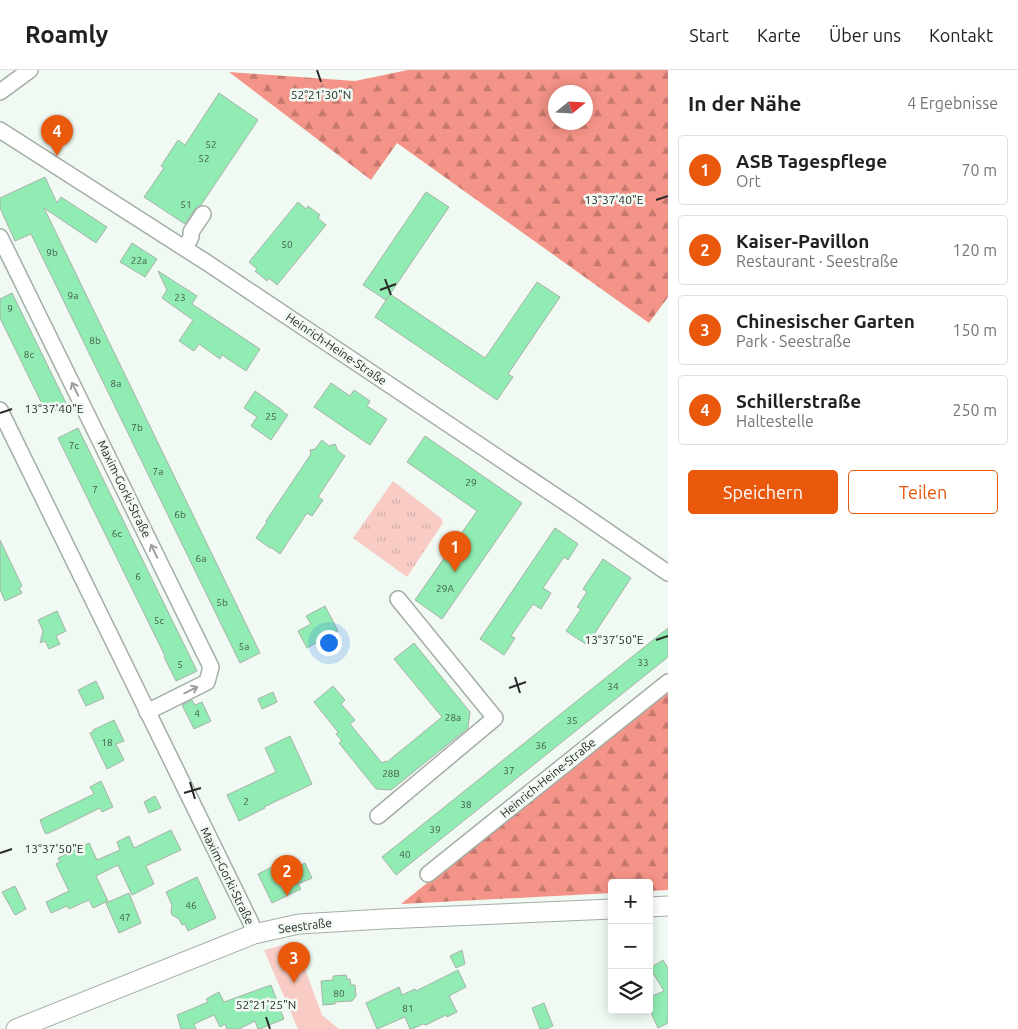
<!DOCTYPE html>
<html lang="de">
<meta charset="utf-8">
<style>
body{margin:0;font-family:Ubuntu,sans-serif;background:#f2f2f2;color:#202124}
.controls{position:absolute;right:15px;bottom:15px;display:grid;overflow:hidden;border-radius:5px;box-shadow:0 2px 12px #0003}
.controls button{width:45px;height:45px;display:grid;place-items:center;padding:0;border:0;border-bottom:1px solid #e0e0e0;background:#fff;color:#202124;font:25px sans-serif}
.compass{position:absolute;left:548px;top:15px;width:45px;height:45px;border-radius:50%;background:#fff;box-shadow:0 2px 12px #0003;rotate:72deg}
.you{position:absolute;left:328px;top:572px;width:18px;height:18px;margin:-12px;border:4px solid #fff;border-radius:50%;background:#1a73e8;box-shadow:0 0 0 8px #1a73e833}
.badge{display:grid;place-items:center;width:32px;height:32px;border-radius:50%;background:#ea580c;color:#fff;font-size:16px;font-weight:700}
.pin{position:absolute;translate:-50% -41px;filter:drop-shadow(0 1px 2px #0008)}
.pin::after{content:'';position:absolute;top:26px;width:18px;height:15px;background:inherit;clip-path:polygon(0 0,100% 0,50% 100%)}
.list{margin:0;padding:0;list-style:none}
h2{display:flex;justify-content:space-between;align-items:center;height:65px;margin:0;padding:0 20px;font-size:21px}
h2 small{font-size:16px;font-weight:400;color:#757577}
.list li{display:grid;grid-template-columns:32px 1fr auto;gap:15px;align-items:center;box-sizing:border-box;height:70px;margin:0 10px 10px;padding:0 10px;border:1px solid #e0e0e0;border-radius:5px}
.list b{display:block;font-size:19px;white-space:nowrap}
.list p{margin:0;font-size:16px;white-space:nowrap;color:#757577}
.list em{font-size:16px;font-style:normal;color:#757577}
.actions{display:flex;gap:10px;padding:15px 20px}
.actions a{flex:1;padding:11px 0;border:1px solid #ea580c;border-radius:5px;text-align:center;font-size:18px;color:#ea580c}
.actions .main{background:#ea580c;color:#fff}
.icon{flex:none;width:28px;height:28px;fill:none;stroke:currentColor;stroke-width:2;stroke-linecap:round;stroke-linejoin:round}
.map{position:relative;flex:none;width:668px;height:959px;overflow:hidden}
header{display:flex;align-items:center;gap:30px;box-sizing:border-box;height:70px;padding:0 25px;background:#fff;border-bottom:1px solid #e0e0e0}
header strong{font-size:24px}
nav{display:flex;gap:28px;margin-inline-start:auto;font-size:18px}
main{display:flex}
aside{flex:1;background:#fff}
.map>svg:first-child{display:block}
.grass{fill:url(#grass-tufts)}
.forest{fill:url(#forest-firs);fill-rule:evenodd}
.park{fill:#f8ccc5}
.building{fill:#91ecb3;stroke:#a8b1aa}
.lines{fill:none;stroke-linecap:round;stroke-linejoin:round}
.minor-casing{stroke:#a4aea7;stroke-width:18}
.major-casing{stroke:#a4aea7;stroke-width:21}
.minor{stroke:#fff;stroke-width:15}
.major{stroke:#fff;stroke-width:19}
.oneway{stroke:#9ea09f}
.ticks{fill:none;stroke:#282b29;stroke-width:2}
.labels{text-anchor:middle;stroke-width:5;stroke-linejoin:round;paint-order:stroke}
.number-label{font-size:10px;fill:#425b4c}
.street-label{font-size:12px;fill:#282b29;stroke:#f0faf3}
.ticks-label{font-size:12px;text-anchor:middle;fill:#282b29;stroke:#f0faf3;stroke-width:5;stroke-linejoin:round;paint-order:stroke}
</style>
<header>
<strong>Roamly</strong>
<nav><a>Start</a><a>Karte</a><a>Über uns</a><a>Kontakt</a></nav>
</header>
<main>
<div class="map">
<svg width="668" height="959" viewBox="0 0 668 959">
<defs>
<pattern id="grass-tufts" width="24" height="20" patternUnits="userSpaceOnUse" patternTransform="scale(1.25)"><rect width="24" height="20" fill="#f8ccc5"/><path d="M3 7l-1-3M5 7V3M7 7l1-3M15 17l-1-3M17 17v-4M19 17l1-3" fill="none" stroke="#d5afa9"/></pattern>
<pattern id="forest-firs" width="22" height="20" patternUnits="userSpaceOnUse" patternTransform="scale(1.25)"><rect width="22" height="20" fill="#f49387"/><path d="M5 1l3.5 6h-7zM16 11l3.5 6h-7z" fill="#c6786e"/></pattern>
</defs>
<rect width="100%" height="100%" fill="#f0faf3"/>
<!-- grass -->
<polygon class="grass" points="393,411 442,449 443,453 407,507 353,468"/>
<!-- forest -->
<g class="forest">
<path d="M 408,0 L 668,0 L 668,227 L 649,253 L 397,73 L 371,110 L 229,2 L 355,11 ZM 556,22 L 586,22 L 586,52 L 556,52 Z"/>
<polygon points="668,620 668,820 649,821 649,813 612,813 612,823 401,834"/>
</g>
<!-- park -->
<polygon class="park" points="295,872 322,945 339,959 298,959 264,880"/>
<!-- building -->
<g class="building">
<polygon points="219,23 258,50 201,135 195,139 185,154 144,127 164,98 161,96 178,70 185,75"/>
<polygon points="45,107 57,133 61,127 107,157 96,173 44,138 260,583 240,593 31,164 15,171 0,138 0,128"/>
<polygon points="426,122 449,137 386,230 363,215"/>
<polygon points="298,132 306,139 308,136 320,145 318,148 326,155 277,215 269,208 267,211 255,201 257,199 249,192"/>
<polygon points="132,173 157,189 145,207 120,192"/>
<polygon points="158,201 197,226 192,234 260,279 246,301 222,285 220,289 199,274 194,281 179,271 193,250 162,228 167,220"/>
<polygon points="537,212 560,227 508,304 513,307 497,330 375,247 390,224 485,288"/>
<polygon points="12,223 67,335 47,344 0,248 0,229"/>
<polygon points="331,313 350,326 354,320 370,331 367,336 387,349 370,375 314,337"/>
<polygon points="255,321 282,340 282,341 288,345 271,370 251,356 257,347 244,338"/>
<polygon points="78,358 197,601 176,611 164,587 165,586 58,368"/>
<polygon points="425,366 522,433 442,549 415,530 477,441 407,392"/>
<polygon points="322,370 329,376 335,374 338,381 345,386 318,427 323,430 312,446 307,443 280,484 272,478 270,478 256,468 267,452 266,451 311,384 310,380 315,379"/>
<polygon points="555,458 578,474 568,490 564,487 543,518 551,523 541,539 533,534 511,566 515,568 504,585 480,569"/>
<polygon points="0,470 22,516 19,518 22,523 5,531 0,520"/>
<polygon points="603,489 631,508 587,575 566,561 581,539 577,537 587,522 583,519"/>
<polygon points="325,536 338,561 307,578 298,561 311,554 306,546"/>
<polygon points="57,541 66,561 56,566 60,574 49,579 45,571 40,573 43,561 38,550"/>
<polygon points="668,558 668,587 396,805 382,787"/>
<polygon points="414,573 470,642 468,658 391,720 376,719 339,673 342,671 336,664 338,662 314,632 333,616 345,630 341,634 355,650 350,654 382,693 386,691 387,692 442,647 394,589"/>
<polygon points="96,611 104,628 86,636 78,620"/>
<polygon points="273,622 277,632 262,639 258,629"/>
<polygon points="192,630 195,635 202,632 211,651 194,659 182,635"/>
<polygon points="114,650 124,671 116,674 124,690 107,699 90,663 94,661 93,660"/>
<polygon points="290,666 312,714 264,737 265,738 239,751 227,725 276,702 265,678"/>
<polygon points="101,711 113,737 102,742 100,738 47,764 45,763 40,750 94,724 90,717"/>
<polygon points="155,726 161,738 149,743 144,732"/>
<polygon points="171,760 181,780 146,796 154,814 132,825 118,795 96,806 108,831 93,838 89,830 69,839 67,836 51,843 46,832 69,821 56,794 60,792 58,788 89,773 97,790 120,780 117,772 129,766 134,778"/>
<polygon points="286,790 291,799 305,793 312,808 298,814 301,819 272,833 258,804"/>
<polygon points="197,807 216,848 188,861 185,854 182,855 179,849 172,845 171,842 172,835 166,822"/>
<polygon points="15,816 26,839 15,845 2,822"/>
<polygon points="129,823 141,853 119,863 106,833"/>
<polygon points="462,880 465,894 456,898 450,886"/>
<polygon points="663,890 668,898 668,953 658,958 649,938 649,931 653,929 652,926 664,921 650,898"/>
<polygon points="458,900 466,917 449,926 457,942 447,947 446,945 426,955 423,954 412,959 410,959 405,947 377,959 366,933 399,917 402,925 415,919 416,921"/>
<polygon points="346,905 347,909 350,909 351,915 355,915 356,926 352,931 335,932 335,934 323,935 321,911 333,910 333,906"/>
<polygon points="271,915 284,949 260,959 258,959 255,951 239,959 227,959 225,954 220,957 214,945 194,954 196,959 181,959 177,945 208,932 206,929 219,922 224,932"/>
<polygon points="544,933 553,956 546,959 540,959 532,938"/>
</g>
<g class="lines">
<defs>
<g id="minor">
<polyline points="0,22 30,0"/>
<polyline points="0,60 209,194 575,439 668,503"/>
<polyline points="0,167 211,597 207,612 147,642"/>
<polyline points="185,178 191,167 191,162 203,144"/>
<polyline points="0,340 251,853 254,864"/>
<polyline points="378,746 495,648 398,529"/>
<polyline points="428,804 668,612"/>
</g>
<g id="major">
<polyline points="649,837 668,836"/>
<polyline points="16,959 254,864 299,854 384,849 612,839"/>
</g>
</defs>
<!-- minor casing -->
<use href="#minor" class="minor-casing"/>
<!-- major casing -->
<use href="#major" class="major-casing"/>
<!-- minor -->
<use href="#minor" class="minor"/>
<!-- major -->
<use href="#major" class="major"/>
</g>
<!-- one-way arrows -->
<defs><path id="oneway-shaft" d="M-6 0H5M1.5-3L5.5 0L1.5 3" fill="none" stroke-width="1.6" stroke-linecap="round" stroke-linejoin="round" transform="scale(1.25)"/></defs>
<g class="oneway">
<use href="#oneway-shaft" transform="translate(75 319) rotate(-116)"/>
<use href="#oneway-shaft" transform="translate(154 481) rotate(-116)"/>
<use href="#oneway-shaft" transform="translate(191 620) rotate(-26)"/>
</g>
<!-- ticks -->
<path class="ticks" d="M 317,0 L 321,12M 656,130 L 668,126M 385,209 L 391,225M 380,220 L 396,214M 0,343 L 12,339M 656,570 L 668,566M 515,607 L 520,623M 509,618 L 526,612M 190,712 L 195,729M 184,723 L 201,718M 0,783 L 12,779M 266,947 L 270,959"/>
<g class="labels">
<!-- number labels -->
<g class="number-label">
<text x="211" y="78">52</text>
<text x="204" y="92">52</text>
<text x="186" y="138">51</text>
<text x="287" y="178">50</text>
<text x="52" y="186">9b</text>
<text x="139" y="194">22a</text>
<text x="73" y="229">9a</text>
<text x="180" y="231">23</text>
<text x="10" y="242">9</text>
<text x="95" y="274">8b</text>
<text x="29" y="288">8c</text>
<text x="116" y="317">8a</text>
<text x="271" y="350">25</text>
<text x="137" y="361">7b</text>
<text x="74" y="379">7c</text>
<text x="158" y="405">7a</text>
<text x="471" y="416">29</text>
<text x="95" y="423">7</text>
<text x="180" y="448">6b</text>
<text x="117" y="467">6c</text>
<text x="201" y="492">6a</text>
<text x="138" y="510">6</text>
<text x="445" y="522">29A</text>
<text x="222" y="536">5b</text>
<text x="159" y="554">5c</text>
<text x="244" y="580">5a</text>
<text x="643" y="596">33</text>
<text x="180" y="598">5</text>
<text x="613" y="620">34</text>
<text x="197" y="647">4</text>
<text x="453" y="651">28a</text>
<text x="572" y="654">35</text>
<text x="107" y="676">18</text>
<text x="541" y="679">36</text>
<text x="509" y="704">37</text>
<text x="391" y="707">28B</text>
<text x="246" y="735">2</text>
<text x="466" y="738">38</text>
<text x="435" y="763">39</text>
<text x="405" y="788">40</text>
<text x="191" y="839">46</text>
<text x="125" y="851">47</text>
<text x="339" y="927">80</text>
<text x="408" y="942">81</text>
</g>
<!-- street labels -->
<g class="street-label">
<text transform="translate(336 279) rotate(34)" y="4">Heinrich-Heine-Straße</text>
<text transform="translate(124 419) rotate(64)" y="4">Maxim-Gorki-Straße</text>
<text transform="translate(548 708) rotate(-39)" y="4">Heinrich-Heine-Straße</text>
<text transform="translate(227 806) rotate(64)" y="4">Maxim-Gorki-Straße</text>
<text transform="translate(305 856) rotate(-7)" y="4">Seestraße</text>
</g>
</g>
<g class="ticks-label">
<text x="321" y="29">52°21'30"N</text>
<text x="614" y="134">13°37'40"E</text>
<text x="54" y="343">13°37'40"E</text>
<text x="614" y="574">13°37'50"E</text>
<text x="54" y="783">13°37'50"E</text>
<text x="266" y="939">52°21'25"N</text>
</g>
</svg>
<div class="controls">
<button>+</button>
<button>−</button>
<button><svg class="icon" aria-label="layers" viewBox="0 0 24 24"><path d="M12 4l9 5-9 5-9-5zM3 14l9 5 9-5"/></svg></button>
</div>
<svg class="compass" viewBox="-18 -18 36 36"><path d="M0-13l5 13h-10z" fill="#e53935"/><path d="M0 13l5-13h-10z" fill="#757577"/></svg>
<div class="you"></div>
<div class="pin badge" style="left:455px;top:502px">1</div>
<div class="pin badge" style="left:287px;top:826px">2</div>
<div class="pin badge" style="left:294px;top:913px">3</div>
<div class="pin badge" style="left:57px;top:86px">4</div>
</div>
<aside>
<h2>In der Nähe<small>4 Ergebnisse</small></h2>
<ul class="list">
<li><span class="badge">1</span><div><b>ASB Tagespflege</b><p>Ort</p></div><em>70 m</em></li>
<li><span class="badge">2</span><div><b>Kaiser-Pavillon</b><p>Restaurant · Seestraße</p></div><em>120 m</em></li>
<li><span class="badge">3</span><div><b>Chinesischer Garten</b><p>Park · Seestraße</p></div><em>150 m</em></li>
<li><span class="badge">4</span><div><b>Schillerstraße</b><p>Haltestelle</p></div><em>250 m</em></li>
</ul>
<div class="actions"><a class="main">Speichern</a><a>Teilen</a></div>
</aside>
</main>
